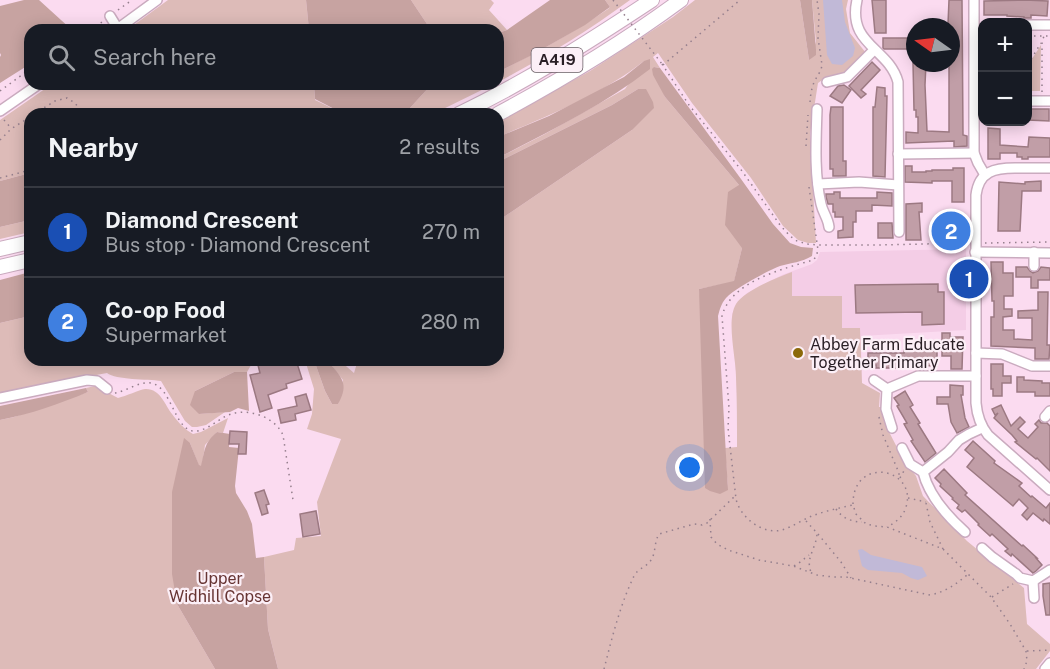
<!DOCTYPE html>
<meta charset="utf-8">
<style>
body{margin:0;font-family:"Public Sans",sans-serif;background:#242831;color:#f1f3f6}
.controls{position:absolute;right:18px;top:18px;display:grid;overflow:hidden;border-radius:12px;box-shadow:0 3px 15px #0003}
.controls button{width:54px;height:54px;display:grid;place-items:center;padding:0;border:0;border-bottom:2px solid #363941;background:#171b24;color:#f1f3f6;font:30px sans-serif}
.compass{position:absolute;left:906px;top:18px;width:54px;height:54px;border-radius:50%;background:#171b24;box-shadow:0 3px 15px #0003;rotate:284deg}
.you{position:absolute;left:690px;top:468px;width:21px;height:21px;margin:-15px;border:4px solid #fff;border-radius:50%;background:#1a73e8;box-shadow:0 0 0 9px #1a73e833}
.badge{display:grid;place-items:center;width:39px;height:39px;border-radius:50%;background:#8b690a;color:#fff;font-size:20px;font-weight:700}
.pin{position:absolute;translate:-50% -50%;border:3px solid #fff;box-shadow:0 2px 6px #0006}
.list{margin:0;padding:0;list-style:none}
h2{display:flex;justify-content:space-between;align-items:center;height:78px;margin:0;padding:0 24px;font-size:26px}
h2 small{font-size:20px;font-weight:400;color:#9ea1a6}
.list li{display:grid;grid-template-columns:39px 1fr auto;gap:18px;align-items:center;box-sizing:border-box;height:90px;padding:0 24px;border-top:2px solid #363941}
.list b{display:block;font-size:22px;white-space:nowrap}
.list p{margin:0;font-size:20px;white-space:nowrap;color:#9ea1a6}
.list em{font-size:20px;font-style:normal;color:#9ea1a6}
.icon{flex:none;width:33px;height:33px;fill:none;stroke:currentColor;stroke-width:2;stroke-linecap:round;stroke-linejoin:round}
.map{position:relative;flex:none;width:1050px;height:669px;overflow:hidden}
.search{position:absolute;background:#171b24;box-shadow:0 3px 15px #0003;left:24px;top:24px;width:480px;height:66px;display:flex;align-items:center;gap:15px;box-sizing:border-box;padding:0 21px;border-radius:18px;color:#9ea1a6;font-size:22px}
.panel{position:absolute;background:#171b24;box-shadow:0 3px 15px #0003;left:24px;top:108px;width:480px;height:258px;border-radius:18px}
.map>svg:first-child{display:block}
.built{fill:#f4cde6}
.green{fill:#ddbbb8}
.forest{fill:#c7a3a1}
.water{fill:#c1b9d7}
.building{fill:#c19ea7;stroke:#9c7982;stroke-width:1.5}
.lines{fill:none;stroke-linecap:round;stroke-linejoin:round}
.minor-casing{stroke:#caabbf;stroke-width:12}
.highway-casing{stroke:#caabbf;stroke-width:16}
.path{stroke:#957f8d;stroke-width:1.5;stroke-dasharray:1.5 4.5;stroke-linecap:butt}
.minor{stroke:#fff;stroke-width:9}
.highway{stroke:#fff;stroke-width:14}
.path-bridge{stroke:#957f8d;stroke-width:1.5;stroke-dasharray:1.5 4.5;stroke-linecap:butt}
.poi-dot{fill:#8b690a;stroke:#fceff7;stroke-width:2}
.labels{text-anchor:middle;stroke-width:4.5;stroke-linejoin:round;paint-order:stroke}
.shield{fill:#fceff7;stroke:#685d64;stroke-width:1.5}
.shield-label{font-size:15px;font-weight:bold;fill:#291e25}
.poi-label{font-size:16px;fill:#291e25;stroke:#fceff7;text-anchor:start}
.park-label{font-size:16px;fill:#673433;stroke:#fceff7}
</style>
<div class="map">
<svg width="1050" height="669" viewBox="0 0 1050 669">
<rect width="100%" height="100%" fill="#fbdbf0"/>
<!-- built -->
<polygon class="built" points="966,249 966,330 861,336 862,388 737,399 736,374 732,326 732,314 737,304 747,293 782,275 812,264 817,260 820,252"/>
<!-- green -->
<g class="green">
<polygon points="168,0 306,0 309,30 127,30"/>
<polygon points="411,0 491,0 494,3 489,10 507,30 498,33 498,30 431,30"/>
<path d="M 605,0 L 630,0 C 588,31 544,58 498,82 L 498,72 C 536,53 573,33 608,9 L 610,7 Z"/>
<path d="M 695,0 L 800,0 L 809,60 L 816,42 L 812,0 L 848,0 L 846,9 L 850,33 L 866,53 L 844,73 L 828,76 L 818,83 L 810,134 L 816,243 L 808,243 L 798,240 L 783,226 L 751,178 L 692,103 L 658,53 L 653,57 L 660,68 L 654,67 L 665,97 L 739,185 L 742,248 L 734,282 L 699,289 L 728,490 L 725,448 L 737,447 C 737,424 737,400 736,377 C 736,357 726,321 736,304 C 744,291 778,277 792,272 L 792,296 L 842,296 L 842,328 L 860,328 L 862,383 L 880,393 L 879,407 L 881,407 L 886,426 L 904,461 L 916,476 L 923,496 L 967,541 L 1024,588 L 1027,624 L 1050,644 L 1050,651 L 1036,669 L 278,669 L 268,629 L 264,557 L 294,550 L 296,538 L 321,536 L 317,502 L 341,439 L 307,429 L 312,414 L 314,389 L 305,360 L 314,360 L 325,391 L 332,404 L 338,404 L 343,380 L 327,360 L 339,360 L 354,373 L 358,360 L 498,360 L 498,221 L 632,130 L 638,89 L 612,105 L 498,162 L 498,158 L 543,135 L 625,89 L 644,61 C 601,95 548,116 498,137 L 498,122 L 590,71 L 673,17 Z"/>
<polygon points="1041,45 1040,91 1028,91 1028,65"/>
<polygon points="52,84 314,84 315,100 344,114 30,114 30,173 0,181 0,120"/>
<polygon points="432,84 494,84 433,114 399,114 409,109"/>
<polygon points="30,220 30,232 0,239 0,227"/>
<path d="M 30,316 L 30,360 L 254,360 L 247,372 L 234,372 L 195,391 L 199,414 L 225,412 L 206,425 L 197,427 L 192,427 L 185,421 L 161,381 C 147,379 116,380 107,373 L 0,393 L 0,323 Z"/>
<path d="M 95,386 L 118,398 C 126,396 139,390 145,389 C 160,388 165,405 172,414 C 178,422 184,429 193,434 L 201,432 L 228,418 L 223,433 L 217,432 L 205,445 L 202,466 L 199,466 L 190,443 L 177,604 L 215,669 L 0,669 L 0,420 L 14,417 L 88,392 L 86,388 Z"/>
</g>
<!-- forest -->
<g class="forest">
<polygon points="24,0 39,0 72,30 30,30 30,64 0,83 0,57 1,55 0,53 0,6"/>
<polygon points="306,0 411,0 431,30 309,30"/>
<polygon points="550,0 605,0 610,7 585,25 532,55 498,72 498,33 507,30"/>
<polygon points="800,0 812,0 816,50 816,55 809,60"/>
<path d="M 650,59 L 650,69 C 604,105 550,131 498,158 L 498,137 L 549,116 L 624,77 L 644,61 Z"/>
<path d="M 654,67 L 660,68 L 741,179 L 773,224 L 790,243 L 801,247 L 813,248 L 812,256 C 802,262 791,263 780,266 C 767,271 735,288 726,298 C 721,304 720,309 718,316 L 728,490 L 720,494 L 710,491 L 705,488 L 699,289 L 734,281 L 742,248 L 725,225 L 728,192 L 739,185 L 665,97 L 653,75 L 652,69 Z"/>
<polygon points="314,84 432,84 409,109 399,114 344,114 315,99"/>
<polygon points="638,89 646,89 653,102 654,108 632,130 498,221 498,162 612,105"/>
<polygon points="30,173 30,220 0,227 0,181"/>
<polygon points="30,272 30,316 0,323 0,280"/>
<path d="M 314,360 L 327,360 C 341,377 350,383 338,404 L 332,404 L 325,391 Z"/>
<polygon points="234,372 247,372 249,411 238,408 230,412 199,414 190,405 195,391"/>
<path d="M 86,388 L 88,392 C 59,404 31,414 0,420 L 0,406 Z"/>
<path d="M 217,432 L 230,434 L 229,447 L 239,448 L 235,486 L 236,493 L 247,511 L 252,524 L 256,558 L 264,557 L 268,629 L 278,669 L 215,669 L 177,604 L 172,574 L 172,492 L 184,438 L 190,443 L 199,465 L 201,466 C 205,450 204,443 217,432 Z"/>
</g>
<!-- water -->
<g class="water">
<polygon points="823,0 842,0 845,22 855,48 853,56 842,65 832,64 827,55"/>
<polygon points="862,549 871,555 922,567 927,576 918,580 911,578 902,573 868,570 862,566 858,550"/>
</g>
<!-- building -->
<g class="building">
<polygon points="872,0 886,0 886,33 875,33"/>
<polygon points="949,0 962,0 963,135 967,136 967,146 954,147 954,141 906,143 906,132 918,133 918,117 916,117 916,110 914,110 913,63 926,63 925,85 927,131 949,132 949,63 951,63 951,27 948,24"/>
<polygon points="1025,0 1048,1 1047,16 1031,15 1031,18 1024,18 1024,17 1007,16 1007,15 984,15 984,1"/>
<polygon points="883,38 910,38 910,49 884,49 883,48"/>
<polygon points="872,62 880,70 861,90 866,94 861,98 849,86"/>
<polygon points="844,85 851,90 842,103 830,96 838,86"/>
<polygon points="877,87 885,88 885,96 887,96 885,177 873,176 873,107 875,107"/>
<polygon points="831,107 843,107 843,161 846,161 846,176 833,176 833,169 830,169 830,115"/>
<polygon points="1028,109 1049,109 1049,121 1028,120"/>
<polygon points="988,128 1000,129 1000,145 1028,147 1029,137 1050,138 1050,157 1028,157 1028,159 1022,159 1022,157 1017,157 1017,153 1000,153 1000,159 988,159"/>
<polygon points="905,166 912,166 912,172 926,172 926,171 932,171 932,170 953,170 953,168 964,168 964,202 952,202 952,181 932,181 932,183 905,182"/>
<polygon points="1041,181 1041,191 1022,191 1020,231 998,231 999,182 1025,184 1025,182"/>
<polygon points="834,192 840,192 840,198 877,198 877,192 892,193 892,206 872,205 872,211 856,211 856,222 853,222 853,237 838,238 838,231 843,230 843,217 835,217 835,212 833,212 833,204 828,204 826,197 826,194 834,194"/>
<polygon points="922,203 922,212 919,212 921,240 906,240 906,204"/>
<rect x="936" y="219" width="29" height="23"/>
<polygon points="878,223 892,223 893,238 878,238"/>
<polygon points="991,262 1003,262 1003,273 1013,273 1013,296 1004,296 1004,309 1012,309 1012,316 1003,317 1003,330 1014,330 1014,339 1032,340 1032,318 1018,318 1018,311 1038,310 1038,292 1048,292 1047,345 1050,345 1049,359 1035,359 1035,348 991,346 991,317 994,317 994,301 992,301"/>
<polygon points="1016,267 1027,267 1030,271 1033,273 1038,271 1041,267 1050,268 1050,280 1038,280 1038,288 1031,288 1031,277 1016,277"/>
<polygon points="938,284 938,292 944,292 944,324 922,325 922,312 856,313 855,285"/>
<polygon points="942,333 950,333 950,337 963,337 962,369 951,369 951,356 942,356"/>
<polygon points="904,350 937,351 937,366 902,365 902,368 876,368 876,365 868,365 868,353 904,353"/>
<polygon points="262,360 296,360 302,379 286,384 287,388 268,395 272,408 260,412 250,375 260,373 257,361"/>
<polygon points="991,364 1003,364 1003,376 1011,376 1011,383 1002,383 1002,396 993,396 993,389 991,389"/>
<polygon points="1017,377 1024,377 1024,380 1042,381 1042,383 1050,383 1050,396 1035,396 1035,392 1017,392"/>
<polygon points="950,385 963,386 963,395 961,395 965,418 969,427 957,433 951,422 948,404 937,404 937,397 950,397"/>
<polygon points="905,391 913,405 910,407 920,423 918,424 936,453 925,462 911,441 913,440 904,424 907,423 897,406 899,405 894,398"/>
<polygon points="306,394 311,410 295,414 296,420 281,423 278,410 297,406 295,397"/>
<polygon points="1001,405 1011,426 1020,417 1025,422 1018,429 1028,438 1038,427 1035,424 1039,420 1041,423 1047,423 1050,426 1050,471 1037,458 1036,459 1015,442 1017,441 1012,435 994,418 998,413 995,415 992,409"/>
<polygon points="230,431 247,432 246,454 238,454 239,444 229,444"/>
<polygon points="973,441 995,461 994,463 1022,483 1019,486 1031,497 1032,496 1046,508 1050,503 1050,524 1044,519 1043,521 1033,513 1027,520 1022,515 1028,508 1019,499 1013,506 967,467 974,458 965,450"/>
<polygon points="944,469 967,493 965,495 1022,546 1023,545 1037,558 1036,558 1042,565 1036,571 1033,573 1012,554 1011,556 1005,551 1008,549 992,534 990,536 978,525 979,524 965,510 962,512 957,508 959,505 952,499 953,498 940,486 941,484 935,478"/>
<polygon points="264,490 269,504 266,505 268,513 262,515 255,493"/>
<polygon points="316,511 320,534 303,537 300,514"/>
<polygon points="1050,583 1050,615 1046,615 1043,596 1043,584"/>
</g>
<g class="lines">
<defs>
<g id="minor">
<path d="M 857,0 C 847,45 889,48 898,82 L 899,232"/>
<polyline points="974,0 974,153 978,163 985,175"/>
<polyline points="110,16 118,29"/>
<polyline points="1028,25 1050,25"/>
<polyline points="116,30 157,0"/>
<polyline points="827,82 847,77 874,50"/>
<polyline points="1028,101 1050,101"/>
<path d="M 817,109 C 816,140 814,174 821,204 C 823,213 828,218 829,227"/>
<polyline points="0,111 39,84"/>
<polyline points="898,154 974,153"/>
<path d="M 1050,168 C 1038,168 1027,168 1015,168 C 995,168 979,171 976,195 L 976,403 C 977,415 980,425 988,435 L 1050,490"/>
<polyline points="818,184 859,182 898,185"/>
<polyline points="975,252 1050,253"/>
<polyline points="1034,266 1034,252"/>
<polyline points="976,353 1002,354 1032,366 1050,366"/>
<polyline points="874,380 887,389 886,409 892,428"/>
<polyline points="887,389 918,376 976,376"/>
<polyline points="0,398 87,380 97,381 107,389"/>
<polyline points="1045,417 1050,411"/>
<path d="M 902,448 L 910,464 L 923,472 C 929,496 947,516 965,532"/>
<polyline points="923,472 948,452 959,440 969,434 982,428"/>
<polyline points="982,548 992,557 1016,574 1020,578 1033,581 1050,570"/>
<polyline points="1033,581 1034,598"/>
<polyline points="1045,669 1050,663"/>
</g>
<g id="highway">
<path d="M 459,114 C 526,82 590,41 652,0"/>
<path d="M 498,114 C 561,80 623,43 681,0"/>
<polyline points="0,249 30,242"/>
<polyline points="0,267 30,260"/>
</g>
</defs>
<!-- minor casing -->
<use href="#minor" class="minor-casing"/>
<!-- highway casing -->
<use href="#highway" class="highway-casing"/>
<!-- path -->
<g class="path">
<polyline points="118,10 132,0"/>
<polyline points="91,30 102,22"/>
<polyline points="1028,36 1050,36"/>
<polyline points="662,64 689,105 742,171 780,225 790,236 797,241 807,244 818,245 878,245 968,243"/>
<polyline points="1028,64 1041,43"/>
<polyline points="663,65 740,0"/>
<polyline points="0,91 30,69"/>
<polyline points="1042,92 1042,42 1044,36"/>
<polyline points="810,102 811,92 814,82 821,70 822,65 818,38 819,14 817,0"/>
<polyline points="34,114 55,101 67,98 75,103 83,114"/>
<polyline points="4,120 11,128"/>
<polyline points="0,140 11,129 30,117"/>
<polyline points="806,146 808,115"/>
<polyline points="0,178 30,170"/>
<path d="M 809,187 L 818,250 L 816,257 L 813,260 C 783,269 731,281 722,316 L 729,408 L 728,428 L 736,499 C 740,517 762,535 782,530 C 792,527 802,520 812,516 C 825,511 839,508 853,505 L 856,514 L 866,524 L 875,526 L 887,527 L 943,549 L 991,597 L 1010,624 L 1026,651 L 1027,661 L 1024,669"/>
<polyline points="985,243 1050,242"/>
<path d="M 115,393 C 127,391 139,381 151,383 C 173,387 174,434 197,431 C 210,429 219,418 231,414 C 249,408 275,417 283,435 L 293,500"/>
<polyline points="879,417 883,435 899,473 899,477"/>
<polyline points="900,478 905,469"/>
<polyline points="908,498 926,502"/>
<polyline points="926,503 930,522 943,549"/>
<path d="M 853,504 C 853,455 918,468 906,507 C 903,517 896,522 887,527"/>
<path d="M 836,509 C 842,518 852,522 862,522"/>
<path d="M 710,519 L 711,537 L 717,544 L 728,550 L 759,560 L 793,566 L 817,575 L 833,577 L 846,577 L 930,595 C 945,592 955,585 967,575"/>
<path d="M 806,521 L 817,533 C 817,547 805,558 811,572"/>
<polyline points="818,534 841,562 851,578"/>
<polyline points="794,566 799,563 809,555"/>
<polyline points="992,597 1013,584"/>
<polyline points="1027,651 1050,650"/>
<path d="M 604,669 C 612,638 620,605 634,576 C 638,568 647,567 651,560 C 656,553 654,542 659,534 L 694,524 L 702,525 L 707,523 L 735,496"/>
</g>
<!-- minor -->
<use href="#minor" class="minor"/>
<!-- highway -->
<use href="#highway" class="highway"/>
<!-- path-bridge -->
<polyline class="path-bridge" points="613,0 662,64"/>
</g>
<!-- markers -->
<circle class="poi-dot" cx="798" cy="353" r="6"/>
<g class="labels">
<!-- shield labels -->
<rect class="shield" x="531.5" y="48" width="51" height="24" rx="4.5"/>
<g class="shield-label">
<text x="557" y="65">A419</text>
</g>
<!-- poi labels -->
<g class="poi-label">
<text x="810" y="350">Abbey Farm Educate<tspan x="810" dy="18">Together Primary</tspan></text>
</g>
<!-- park labels -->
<g class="park-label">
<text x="220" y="584">Upper<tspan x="220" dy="18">Widhill Copse</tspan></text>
</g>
</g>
</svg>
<div class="controls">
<button>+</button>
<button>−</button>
</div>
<svg class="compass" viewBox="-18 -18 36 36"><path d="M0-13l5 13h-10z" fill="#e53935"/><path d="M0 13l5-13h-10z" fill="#9ea1a6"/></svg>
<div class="you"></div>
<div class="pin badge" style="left:969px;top:279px;background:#1a4fb4">1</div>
<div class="pin badge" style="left:951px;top:231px;background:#3f7fe0">2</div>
<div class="search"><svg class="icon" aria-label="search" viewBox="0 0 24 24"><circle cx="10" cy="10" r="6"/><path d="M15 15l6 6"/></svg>Search here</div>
<section class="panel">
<h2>Nearby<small>2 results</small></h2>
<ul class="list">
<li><span class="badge" style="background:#1a4fb4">1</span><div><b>Diamond Crescent</b><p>Bus stop · Diamond Crescent</p></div><em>270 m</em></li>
<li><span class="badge" style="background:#3f7fe0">2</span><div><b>Co-op Food</b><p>Supermarket</p></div><em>280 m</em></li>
</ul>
</section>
</div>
